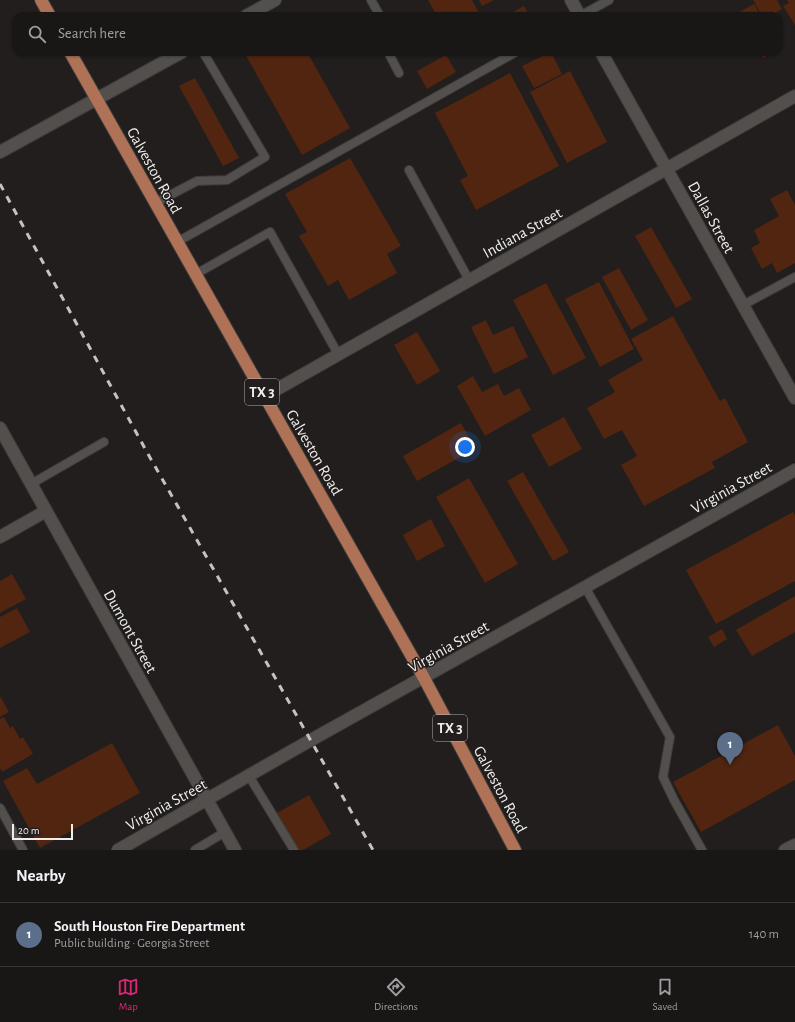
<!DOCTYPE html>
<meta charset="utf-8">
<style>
body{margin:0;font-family:"Alegreya Sans",sans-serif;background:#221f1f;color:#f1f3f6}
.scale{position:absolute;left:12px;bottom:10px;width:61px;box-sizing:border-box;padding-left:4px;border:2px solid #f0eeed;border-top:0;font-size:11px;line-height:14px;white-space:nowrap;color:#f0eeed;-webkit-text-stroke:3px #211e1d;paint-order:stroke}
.you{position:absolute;left:465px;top:447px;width:14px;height:14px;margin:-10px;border:3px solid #fff;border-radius:50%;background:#1a73e8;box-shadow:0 0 0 6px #1a73e833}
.badge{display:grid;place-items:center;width:26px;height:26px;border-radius:50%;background:#db2777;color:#fff;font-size:13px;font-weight:700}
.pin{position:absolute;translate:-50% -33px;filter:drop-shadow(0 1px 2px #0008)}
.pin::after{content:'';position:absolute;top:21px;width:14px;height:12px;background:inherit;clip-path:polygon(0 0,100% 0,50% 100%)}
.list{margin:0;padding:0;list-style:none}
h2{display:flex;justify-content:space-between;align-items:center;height:52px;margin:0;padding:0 16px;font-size:17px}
h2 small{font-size:13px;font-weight:400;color:#9f9fa1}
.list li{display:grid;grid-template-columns:26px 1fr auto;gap:12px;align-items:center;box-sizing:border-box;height:64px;padding:0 16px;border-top:1px solid #373535}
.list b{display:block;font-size:15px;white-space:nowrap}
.list p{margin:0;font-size:13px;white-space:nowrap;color:#9f9fa1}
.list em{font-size:13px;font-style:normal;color:#9f9fa1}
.icon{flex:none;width:22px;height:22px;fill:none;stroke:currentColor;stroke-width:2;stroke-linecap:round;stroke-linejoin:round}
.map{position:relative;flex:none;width:795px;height:850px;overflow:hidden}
.search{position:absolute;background:#191616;box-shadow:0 1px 3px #0004;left:12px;right:12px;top:12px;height:44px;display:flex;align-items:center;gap:10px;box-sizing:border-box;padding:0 14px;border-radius:12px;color:#9f9fa1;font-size:15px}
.sheet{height:116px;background:#191616}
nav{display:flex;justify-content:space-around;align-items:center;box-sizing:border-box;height:56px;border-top:1px solid #373535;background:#191616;font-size:11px;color:#9f9fa1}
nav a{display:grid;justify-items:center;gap:2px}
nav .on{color:#db2777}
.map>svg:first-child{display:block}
.building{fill:#51250f}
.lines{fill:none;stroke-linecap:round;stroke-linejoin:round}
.lane-casing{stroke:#3d3b3a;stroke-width:10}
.street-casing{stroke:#3d3b3a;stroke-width:14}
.primary-casing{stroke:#3d3b3a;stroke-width:14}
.lane{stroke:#524f4d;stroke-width:8}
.street{stroke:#524f4d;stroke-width:12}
.primary{stroke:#af7256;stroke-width:12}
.rail{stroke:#c5c3c2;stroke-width:3;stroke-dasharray:7 7;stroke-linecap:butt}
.labels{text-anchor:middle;stroke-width:3;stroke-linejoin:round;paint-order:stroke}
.shield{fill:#211e1d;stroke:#b2b0af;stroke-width:1}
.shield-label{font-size:15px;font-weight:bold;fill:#f0eeed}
.street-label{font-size:16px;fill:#f0eeed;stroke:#211e1d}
</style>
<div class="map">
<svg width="795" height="850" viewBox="0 0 795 850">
<rect width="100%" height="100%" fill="#211e1d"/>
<!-- building -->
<g class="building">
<polygon points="428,0 472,0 481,16 437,16"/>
<polygon points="479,0 494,0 482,6"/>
<polygon points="753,0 777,0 782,9 770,16 762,16"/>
<polygon points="787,0 795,0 795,25 783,6 789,3"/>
<polygon points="754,4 761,16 739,16 737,13"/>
<polygon points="524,6 530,16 505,16"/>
<polygon points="244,52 307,52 350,128 302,155"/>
<polygon points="551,52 562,74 534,88 522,66"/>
<polygon points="759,52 775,52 763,58"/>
<polygon points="446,55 456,72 427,89 417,71"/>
<polygon points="570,71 607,142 567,163 530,92"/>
<polygon points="510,73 559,166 476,210 460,180 468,176 435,113"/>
<polygon points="195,78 239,158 223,166 179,86"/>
<polygon points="350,158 401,246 387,254 397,273 349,300 338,280 328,286 299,236 307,232 285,194"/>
<polygon points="787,190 795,205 795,263 777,273 772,263 762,269 751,248 760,243 754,230 779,216 770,199"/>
<polygon points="651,227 692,299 676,308 635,236"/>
<polygon points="619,268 648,320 631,330 602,277"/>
<polygon points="599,282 634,349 600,367 565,299"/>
<polygon points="546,283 586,358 553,375 513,300"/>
<polygon points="673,316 720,401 725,398 748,442 712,462 715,468 644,506 621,465 637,456 622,430 604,439 587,408 615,392 608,380 643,360 631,339"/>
<polygon points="486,320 493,335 513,326 528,357 494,374 471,327"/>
<polygon points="417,332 440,371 417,385 394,345"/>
<polygon points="473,376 482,392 498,384 504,396 519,388 531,410 485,436 457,386"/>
<polygon points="564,417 582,449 549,467 531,435"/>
<polygon points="461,423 475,449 417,481 403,456"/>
<polygon points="523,472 569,552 553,561 507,481"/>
<polygon points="469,478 518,564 485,583 436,497"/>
<polygon points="793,512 795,515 795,581 716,624 686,570"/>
<polygon points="431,519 445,546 417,561 403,535"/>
<polygon points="12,574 26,599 0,613 0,581"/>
<polygon points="795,596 795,632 752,656 736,630"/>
<polygon points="17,608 30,632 0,648 0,617"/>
<polygon points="722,629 727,639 714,647 708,637"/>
<polygon points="0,696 9,712 0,717"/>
<polygon points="4,717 10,728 13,726 20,739 23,737 33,754 2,772 0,768 0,719"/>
<polygon points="778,725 795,756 795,780 701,832 673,782"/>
<polygon points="112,743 140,793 40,848 3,781 27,768 37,784"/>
<polygon points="309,795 331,834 303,850 298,850 277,813"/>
</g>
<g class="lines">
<defs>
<g id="lane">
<polyline points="371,0 380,16"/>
<polyline points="580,16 609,0"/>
<polyline points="388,52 399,73"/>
<polyline points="409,170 469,280"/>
<polyline points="155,203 197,181 227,180 265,157 203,52"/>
<polyline points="177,242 516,52"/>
<polyline points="196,274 270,232 338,354"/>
<polyline points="743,305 795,277"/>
<polyline points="31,484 104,442"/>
<polyline points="585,587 670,737 663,777 674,800 702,850"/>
<polyline points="249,776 294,850"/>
<polyline points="0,808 23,850"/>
<polyline points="195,850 225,832"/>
</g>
<g id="street">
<polyline points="571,0 580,16"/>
<polyline points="246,16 275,0"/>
<polyline points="601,52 795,398"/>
<polyline points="0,152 182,52"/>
<polyline points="265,396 795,96"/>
<polyline points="0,428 235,850"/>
<polyline points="0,537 46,511"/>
<polyline points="118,850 311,740 795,470"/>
<polyline points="785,850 795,845"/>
</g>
<g id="primary">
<polyline points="41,0 50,16"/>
<polyline points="70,52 424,678 515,850"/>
</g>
</defs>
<!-- lane casing -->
<use href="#lane" class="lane-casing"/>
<!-- street casing -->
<use href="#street" class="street-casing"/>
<!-- primary casing -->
<use href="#primary" class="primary-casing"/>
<!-- lane -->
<use href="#lane" class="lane"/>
<!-- street -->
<use href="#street" class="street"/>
<!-- primary -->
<use href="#primary" class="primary"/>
<!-- rail -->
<polyline class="rail" points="0,184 148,454 373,850"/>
</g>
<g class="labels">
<!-- shield labels -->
<g class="shield">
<rect x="245" y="379" width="34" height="26" rx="3"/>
<rect x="433" y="715" width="34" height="26" rx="3"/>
</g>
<g class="shield-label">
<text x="262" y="397">TX 3</text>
<text x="450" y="733">TX 3</text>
</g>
<!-- street labels -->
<g class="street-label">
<text transform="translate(155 170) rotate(61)" y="6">Galveston Road</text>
<text transform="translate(712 217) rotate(61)" y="6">Dallas Street</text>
<text transform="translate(522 232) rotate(-29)" y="6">Indiana Street</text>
<text transform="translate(315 452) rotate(60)" y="6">Galveston Road</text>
<text transform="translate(731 487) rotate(-29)" y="6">Virginia Street</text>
<text transform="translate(131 631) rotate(61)" y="6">Dumont Street</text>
<text transform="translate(448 646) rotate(-29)" y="6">Virginia Street</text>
<text transform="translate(501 789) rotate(62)" y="6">Galveston Road</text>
<text transform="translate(166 804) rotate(-29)" y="6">Virginia Street</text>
</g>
</g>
</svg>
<div class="scale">20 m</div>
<div class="you"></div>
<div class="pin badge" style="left:730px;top:765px;background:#5c6f8a">1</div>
<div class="search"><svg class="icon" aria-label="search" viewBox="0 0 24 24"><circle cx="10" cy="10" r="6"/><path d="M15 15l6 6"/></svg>Search here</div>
</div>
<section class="sheet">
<h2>Nearby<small></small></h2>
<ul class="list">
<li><span class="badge" style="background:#5c6f8a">1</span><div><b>South Houston Fire Department</b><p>Public building · Georgia Street</p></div><em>140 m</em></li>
</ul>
</section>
<nav>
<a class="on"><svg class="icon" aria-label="map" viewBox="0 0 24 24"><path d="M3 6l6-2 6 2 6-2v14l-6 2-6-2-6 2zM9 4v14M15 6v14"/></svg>Map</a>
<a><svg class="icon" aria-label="directions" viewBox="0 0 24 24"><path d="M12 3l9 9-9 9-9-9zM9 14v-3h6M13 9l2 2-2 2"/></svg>Directions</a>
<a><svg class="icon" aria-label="saved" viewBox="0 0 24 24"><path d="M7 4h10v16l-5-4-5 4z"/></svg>Saved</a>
</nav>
